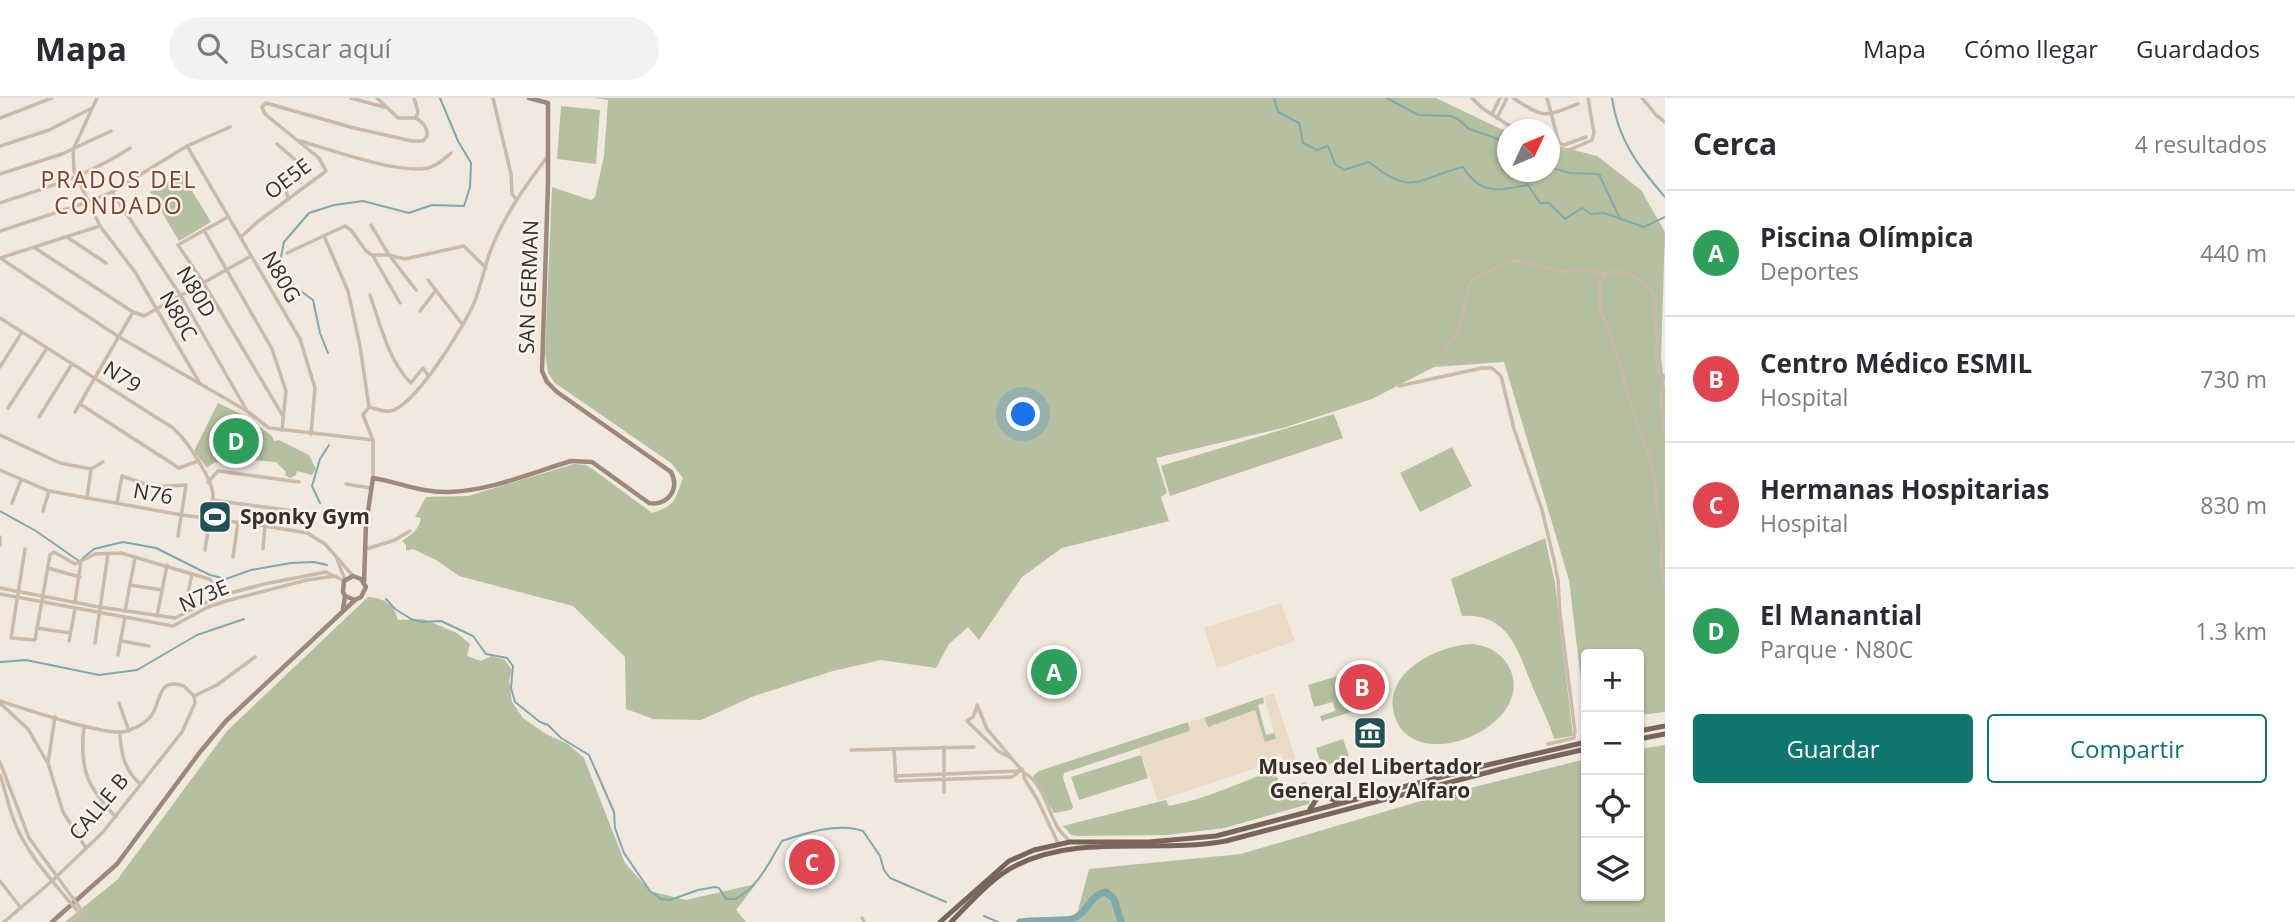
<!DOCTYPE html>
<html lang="es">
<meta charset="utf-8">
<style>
body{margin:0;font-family:"Open Sans",sans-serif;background:#f2f2f3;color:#2b2b33}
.controls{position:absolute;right:21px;bottom:21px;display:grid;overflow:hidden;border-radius:7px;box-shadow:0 2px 5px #0004}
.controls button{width:63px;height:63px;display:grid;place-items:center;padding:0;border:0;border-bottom:2px solid #e1e1e2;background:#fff;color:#2b2b33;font:35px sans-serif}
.compass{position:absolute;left:1497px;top:21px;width:63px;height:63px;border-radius:50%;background:#fff;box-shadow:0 2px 5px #0004;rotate:46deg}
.you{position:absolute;left:1024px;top:317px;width:24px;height:24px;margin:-18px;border:5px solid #fff;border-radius:50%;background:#1a73e8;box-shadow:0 0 0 10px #1a73e833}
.badge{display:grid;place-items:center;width:46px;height:46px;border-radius:50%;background:#0f766e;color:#fff;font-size:23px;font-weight:700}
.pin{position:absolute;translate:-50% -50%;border:4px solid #fff;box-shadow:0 2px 7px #0006}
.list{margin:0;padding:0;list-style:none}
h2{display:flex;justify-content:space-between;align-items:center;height:91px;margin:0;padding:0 28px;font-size:30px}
h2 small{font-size:23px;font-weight:400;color:#7c7c81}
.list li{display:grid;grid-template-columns:46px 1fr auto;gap:21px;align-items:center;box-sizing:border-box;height:126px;padding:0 28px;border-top:2px solid #e1e1e2}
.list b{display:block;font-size:26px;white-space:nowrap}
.list p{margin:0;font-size:23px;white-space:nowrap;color:#7c7c81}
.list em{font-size:23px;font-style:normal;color:#7c7c81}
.actions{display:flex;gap:14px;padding:21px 28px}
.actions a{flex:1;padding:16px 0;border:2px solid #0f766e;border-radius:7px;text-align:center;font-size:24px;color:#0f766e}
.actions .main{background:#0f766e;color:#fff}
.icon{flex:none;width:38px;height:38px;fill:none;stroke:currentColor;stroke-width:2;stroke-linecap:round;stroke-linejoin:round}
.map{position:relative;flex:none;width:1665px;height:824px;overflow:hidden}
header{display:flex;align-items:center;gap:42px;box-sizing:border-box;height:98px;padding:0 35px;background:#fff;border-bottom:2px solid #e1e1e2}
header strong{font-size:33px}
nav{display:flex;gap:38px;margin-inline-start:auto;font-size:24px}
.search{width:490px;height:63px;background:#f2f2f3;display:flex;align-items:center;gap:18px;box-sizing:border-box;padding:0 24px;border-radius:38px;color:#7c7c81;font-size:26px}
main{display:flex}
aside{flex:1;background:#fff}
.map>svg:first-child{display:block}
.green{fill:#b4c09f}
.plaza{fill:#e9dbc6}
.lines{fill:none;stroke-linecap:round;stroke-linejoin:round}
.stream{stroke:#7eaaad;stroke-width:2}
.river{stroke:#7eaaad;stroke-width:7}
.minor{stroke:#c9baaa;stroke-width:3.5}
.tertiary{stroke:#c9baaa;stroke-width:3.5}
.secondary{stroke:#9d897c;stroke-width:4.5}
.primary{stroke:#78665b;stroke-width:5}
.tertiary-bridge{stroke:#c9baaa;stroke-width:3.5}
.labels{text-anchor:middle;stroke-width:5;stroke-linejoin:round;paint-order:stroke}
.street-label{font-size:21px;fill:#372e2a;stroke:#f9f3eb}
.poi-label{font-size:21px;font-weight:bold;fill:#372e2a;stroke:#f9f3eb;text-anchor:start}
.neighbourhood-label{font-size:23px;letter-spacing:2px;fill:#834026;stroke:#f9f3eb}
</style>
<header>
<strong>Mapa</strong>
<div class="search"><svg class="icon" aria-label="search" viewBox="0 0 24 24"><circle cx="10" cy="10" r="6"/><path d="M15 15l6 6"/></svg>Buscar aquí</div>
<nav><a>Mapa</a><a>Cómo llegar</a><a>Guardados</a></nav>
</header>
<main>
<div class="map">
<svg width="1665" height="824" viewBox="0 0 1665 824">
<rect width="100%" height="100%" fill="#f2e9de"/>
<!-- green -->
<g class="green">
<path d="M 595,0 L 1436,0 L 1507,34 L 1507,74 L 1549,74 L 1550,46 L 1597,58 L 1641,92 L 1665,134 L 1661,260 L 1665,290 L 1665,614 L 1639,617 L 1639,556 L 1586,556 L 1586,624 L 1569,482 L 1504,264 L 1434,269 L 1372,301 L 1283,330 L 1156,360 L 1167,395 L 1161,399 L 1169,423 L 1062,450 L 1022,479 L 979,542 L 968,529 L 949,546 L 936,570 L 881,562 L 833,573 L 754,598 L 701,622 L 653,621 L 626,611 L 625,559 L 573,508 L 459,478 L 436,462 L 413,451 L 406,453 L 406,447 L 402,443 C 411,437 419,432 421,420 L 415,419 L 426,399 L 468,398 L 574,366 L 586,367 L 594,372 L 652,415 C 675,408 675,402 683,380 L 671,365 L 555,285 L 548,275 L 545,255 L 552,89 L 591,102 L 595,99 L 604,58 L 608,2 Z"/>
<polygon points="561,8 600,12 596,66 557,61"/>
<polygon points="181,75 211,124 179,143 150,94"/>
<polygon points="218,305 243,317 272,338 274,343 279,342 309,357 316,371 312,377 297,373 296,377 290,380 285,377 286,374 276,364 236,361 225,363 224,365 215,364 207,370 194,353"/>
<polygon points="1334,316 1343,340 1170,398 1161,368"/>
<polygon points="1452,349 1472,388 1420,414 1400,375"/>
<path d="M 1545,440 L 1555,485 L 1573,638 L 1554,641 C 1549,623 1540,607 1533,590 C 1518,554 1510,515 1462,518 L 1451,481 Z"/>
<path d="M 368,499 C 384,500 394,506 398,522 L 423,521 L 457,535 L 470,546 L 467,558 L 481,563 L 491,558 L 505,562 L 512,572 L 509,583 L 512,604 L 523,620 L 546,636 L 568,646 L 584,660 L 625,765 L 650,793 L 686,802 L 756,786 L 736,812 L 746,824 L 65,824 L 117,782 L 227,633 Z"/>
<path d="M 1472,546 C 1487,547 1500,554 1508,567 C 1543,628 1405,685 1393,611 C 1387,572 1440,547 1472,546 Z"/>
<polygon points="1348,575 1361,611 1322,623 1320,618 1335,613 1333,604 1314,609 1308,587"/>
<polygon points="1263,599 1264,605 1258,607 1266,637 1274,635 1278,640 1265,645 1208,629 1204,620"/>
<polygon points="1188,624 1190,633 1064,675 1063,680 1073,709 1071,712 1054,715 1033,678 1039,673"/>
<polygon points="1343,641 1349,658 1322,669 1316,650"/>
<polygon points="1665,647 1665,824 1075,824 1089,771 1241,756 1431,700 1586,661 1586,798 1639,798 1639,651"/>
<polygon points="1141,657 1148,680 1079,702 1071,679"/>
<path d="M 1274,672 L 1282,691 L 1306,684 L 1311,698 L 1309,706 L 1224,730 L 1167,737 L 1077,738 L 1071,737 L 1063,728 L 1166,702 L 1169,708 C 1206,701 1239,685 1274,672 Z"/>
</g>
<!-- plaza -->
<g class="plaza">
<polygon points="1281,505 1295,543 1217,570 1204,530"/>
<polygon points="1274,595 1300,674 1289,677 1281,656 1269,660 1267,666 1236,677 1158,703 1139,650 1190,633 1188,624 1204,620 1208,629 1255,612 1265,644 1276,641 1264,599"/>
</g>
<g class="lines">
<!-- stream -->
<g class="stream">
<path d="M 1274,0 L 1278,14 L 1299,25 L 1303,45 L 1317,52 L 1328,48 L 1335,66 L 1344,72 L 1369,64 C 1413,100 1417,80 1463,69 C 1481,98 1498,92 1528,87 L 1540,105 L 1549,105 L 1565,121 L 1582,110 L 1591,116 L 1604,115 L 1644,129 L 1665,119"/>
<polyline points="1387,0 1418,17 1450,18 1458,21 1469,31 1507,44"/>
<path d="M 1612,0 C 1618,42 1638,68 1665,99"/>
<polyline points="1549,69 1570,75 1599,76 1620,121"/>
<polyline points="328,255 320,235 313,202 295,189 279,169 284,144 309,115 334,107 363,103 409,115 432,107 464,108 470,89 471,65 458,43 440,0"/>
<polyline points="320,405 312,388 320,361 329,347"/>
<polyline points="0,413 36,433 79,463"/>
<polyline points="83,460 94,451 123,444 156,450 210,477 226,481 251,472 291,465 314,464 327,467"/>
<path d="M 386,501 L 395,511 L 411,521 L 421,524 L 441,523 L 473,538 L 486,556 L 507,560 L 513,568 L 511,590 L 515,604 L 540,624 L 548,627 L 561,640 L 589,657 L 614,714 L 615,730 L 624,755 L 650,793 L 661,801 L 670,802 L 698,792 L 715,789 L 719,790 L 726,801 L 735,801 C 759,789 769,764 782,743 C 806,735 838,724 863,733 L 880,758 L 884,772 L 890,780 L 946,804"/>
<polyline points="0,564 26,562 99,577 137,572 197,537 244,521"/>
<polyline points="984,818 998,824"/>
</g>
<!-- river -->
<path class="river" d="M 1020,824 C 1036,821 1056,824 1072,821 C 1088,816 1090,796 1106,794 L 1114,801 L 1121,824"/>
<!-- minor -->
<g class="minor">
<polyline points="97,0 73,52 74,73 100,128 135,174 199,284"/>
<polyline points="351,0 384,9"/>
<polyline points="377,0 398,20 416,20"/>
<polyline points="414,0 418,14 416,20"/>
<polyline points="493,0 511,76 512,96 516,101"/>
<polyline points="1472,0 1482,10 1516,32"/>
<path d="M 1513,0 C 1545,20 1542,20 1578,6"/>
<polyline points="1547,0 1559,45 1564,47 1586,39"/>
<polyline points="1642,0 1656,17 1665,24"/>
<polyline points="1492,16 1500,0"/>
<polyline points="0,20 52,0"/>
<polyline points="1497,20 1507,0"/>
<path d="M 300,43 C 332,52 397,76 428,70 C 437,68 444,61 451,55"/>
<polyline points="277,46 301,67 300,72 283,81 288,100"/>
<polyline points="0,48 49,32 90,11"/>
<polyline points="187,48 300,241 315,290 311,336"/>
<polyline points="1549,50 1569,52 1592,42 1594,35 1588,0"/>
<polyline points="0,76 62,56 111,33"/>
<polyline points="112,94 181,198 246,311"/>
<path d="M 0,105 C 45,90 90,77 130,50"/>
<polyline points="228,119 178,147 203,184 283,318"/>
<polyline points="371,127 389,157 416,192"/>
<polyline points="0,133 88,104 112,94 187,48 230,29"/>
<polyline points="205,134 272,251 286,293 282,332"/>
<polyline points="324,138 348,193 360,248 369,309"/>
<polyline points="67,139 106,165"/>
<path d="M 241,139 L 256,125 L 326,73 L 319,60 L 265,16 L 262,9 L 266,5 L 354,30 L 412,43 L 423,43 L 427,38 C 428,29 423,25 416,20"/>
<polyline points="35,150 133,214 144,218 251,158"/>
<polyline points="287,155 345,128 351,132 366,153 372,157 389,157 405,161 464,148 486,170"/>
<polyline points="373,158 400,205"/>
<polyline points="0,160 119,239 247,313 269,330 373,342"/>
<polyline points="0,160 100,128"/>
<polyline points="1607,176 1600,185 1600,212 1610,235 1634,316 1653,370 1656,391 1657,416 1662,438 1661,465 1665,490"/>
<polyline points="428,182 462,226"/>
<path d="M 370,197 C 380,226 389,264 411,285 L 423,270 L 428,277"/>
<polyline points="420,213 436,192"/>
<path d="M 0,220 L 173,330 C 186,341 212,380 213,397 C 213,415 207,434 205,452"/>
<path d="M 1446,254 L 1446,248 C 1465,235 1462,202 1471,182 L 1509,163 L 1522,163 L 1564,174 L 1580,172 L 1607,176 L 1618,173 L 1638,180 L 1649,189 L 1655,202 L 1654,219 L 1657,239 L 1656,262 L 1659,275 L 1665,279"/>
<polyline points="0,269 22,234"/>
<polyline points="1663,279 1661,304 1665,334"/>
<polyline points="1399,288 1482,270 1492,270 1501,278 1514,331 1542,412 1554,462 1558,482 1560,516 1575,633 1574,640 1548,646"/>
<polyline points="80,306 179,370 198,363"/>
<path d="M 369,309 C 376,311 383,314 390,313 C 414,310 465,227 474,205 C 481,188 484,171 490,154 C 504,118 525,88 548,58"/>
<polyline points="369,309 363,317 373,342 373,380"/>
<polyline points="8,310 47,250"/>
<polyline points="75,314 133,214"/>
<polyline points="39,319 72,266"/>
<polyline points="0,337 60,365 91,371"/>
<polyline points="0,372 49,393 182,417 265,428 307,435 325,446 353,478"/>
<polyline points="208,384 218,373 299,384"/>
<polyline points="346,386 370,390"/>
<polyline points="87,400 91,371 103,364"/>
<polyline points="212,402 309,415 307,435"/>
<polyline points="12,405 21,382"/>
<polyline points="117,405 122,378 153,389 186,387 178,438"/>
<polyline points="43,413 49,393"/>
<polyline points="0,439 0,447"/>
<polyline points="25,451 11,540 35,542 50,457 54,454 75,466 95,456 121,455 209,481 217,488 219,498"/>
<polyline points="263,451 265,428"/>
<polyline points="366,451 395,442 410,433"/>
<polyline points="233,459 238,424"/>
<polyline points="337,461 345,482"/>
<polyline points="48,470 80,479"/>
<polyline points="130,487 162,492"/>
<polyline points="0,490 99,509 175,520 219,498 264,486 326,474 344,483"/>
<polyline points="0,496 173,528 208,509 226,503 307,482 336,478"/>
<polyline points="75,504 81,463"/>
<polyline points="125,513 135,460"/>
<polyline points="184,515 192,476"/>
<polyline points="157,518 167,467"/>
<polyline points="37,530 70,535"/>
<polyline points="69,543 75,511"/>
<polyline points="122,543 149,548"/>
<polyline points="95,545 108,456"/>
<polyline points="118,557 125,519"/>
<polyline points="194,598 217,587 255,559"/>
<path d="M 0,603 C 23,610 109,640 127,633 C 136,630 148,624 153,615 C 161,600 159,579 184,588 L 194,598 L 195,605 L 182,634 L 103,734 L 52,783 L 4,824"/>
<polyline points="0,605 28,631 47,664"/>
<polyline points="119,605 129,633"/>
<path d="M 977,607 L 987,631 L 1024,675 C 1043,684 1048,714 1058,730 C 1061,735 1066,739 1070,744"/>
<polyline points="977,609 973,619 967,623 998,653 1011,660"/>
<polyline points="55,619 48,665 63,714 86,750"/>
<path d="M 84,628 C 79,671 87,689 116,719"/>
<path d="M 120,635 C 121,656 124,671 140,686"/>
<polyline points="944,649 944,694"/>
<polyline points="894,651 896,683 1012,679 1022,671"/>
<polyline points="851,652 974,649"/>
<polyline points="1024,675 1024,680 1037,701 1058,745"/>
<polyline points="895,678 1018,673"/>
<polyline points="0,783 21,810"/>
<polyline points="862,820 864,824"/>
</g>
<!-- tertiary -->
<g class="tertiary">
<polyline points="0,664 29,740 72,799"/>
<path d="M 0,677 C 6,694 9,713 17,730 C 29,757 49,779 68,802"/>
<circle cx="83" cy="816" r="3.5"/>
<polyline points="69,824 79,817"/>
</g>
<!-- secondary -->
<g class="secondary">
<path d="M 364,484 L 366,426 L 373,380 C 398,384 423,395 448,394 C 490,393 531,375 571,363 L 592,364 L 649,405 C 668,408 680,391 671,374 L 557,294 L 547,284 L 542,273 L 548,85 L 548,5 L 529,0"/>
<polyline points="343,511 345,498 343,494 344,483 353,478 361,481 366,489 361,499 355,502 345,498"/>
<polyline points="52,824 117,766 200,654 226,623 355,502"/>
</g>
<!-- primary -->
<g class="primary">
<polyline points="1639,633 1665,628"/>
<polyline points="1639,641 1665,636"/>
<polyline points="1328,699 1339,705"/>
<polyline points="1310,711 1318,699"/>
<polyline points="940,824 1009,763 1034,752 1070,744 1149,744 1216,738 1483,668 1586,644"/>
<path d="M 951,824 C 970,805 991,780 1015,768 C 1079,735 1157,756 1226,743 L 1516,667 L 1586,651"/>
</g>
<!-- tertiary-bridge -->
<g class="tertiary-bridge">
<polyline points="72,799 80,810"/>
<polyline points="68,802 77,812"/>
</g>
</g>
<!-- icons -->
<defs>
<symbol id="stadium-square" viewBox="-11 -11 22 22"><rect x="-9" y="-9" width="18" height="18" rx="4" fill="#215157" stroke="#f9f3eb"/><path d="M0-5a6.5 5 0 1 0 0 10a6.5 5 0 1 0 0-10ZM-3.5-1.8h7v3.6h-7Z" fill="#fff"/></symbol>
<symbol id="museum-square" viewBox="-11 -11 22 22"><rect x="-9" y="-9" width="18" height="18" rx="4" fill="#215157" stroke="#f9f3eb"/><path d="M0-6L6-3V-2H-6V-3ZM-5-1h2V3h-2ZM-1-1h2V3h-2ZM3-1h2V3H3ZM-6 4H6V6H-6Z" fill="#fff"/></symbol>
</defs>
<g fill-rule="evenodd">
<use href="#stadium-square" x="196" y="400" width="38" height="38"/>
<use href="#museum-square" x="1351" y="616" width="38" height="38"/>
</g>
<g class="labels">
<!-- street labels -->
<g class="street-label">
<text transform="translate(288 81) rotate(-37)" y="7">OE5E</text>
<text transform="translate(281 179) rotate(60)" y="7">N80G</text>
<text transform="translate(529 189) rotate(-88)" y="7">SAN GERMAN</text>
<text transform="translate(196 194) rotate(59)" y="7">N80D</text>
<text transform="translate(178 218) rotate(60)" y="7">N80C</text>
<text transform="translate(122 279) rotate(32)" y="7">N79</text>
<text transform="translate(153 396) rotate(10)" y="7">N76</text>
<text transform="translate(204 498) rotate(-23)" y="7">N73E</text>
<text transform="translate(99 709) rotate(-50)" y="7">CALLE B</text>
</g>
<!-- poi labels -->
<g class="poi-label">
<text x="240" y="426">Sponky Gym</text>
<text x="1370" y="676" text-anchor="middle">Museo del Libertador<tspan x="1370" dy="24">General Eloy Alfaro</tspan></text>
</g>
<!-- neighbourhood labels -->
<g class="neighbourhood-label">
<text x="119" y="90">PRADOS DEL<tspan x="119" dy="26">CONDADO</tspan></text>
</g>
</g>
</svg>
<div class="controls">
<button>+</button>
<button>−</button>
<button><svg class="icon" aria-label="locate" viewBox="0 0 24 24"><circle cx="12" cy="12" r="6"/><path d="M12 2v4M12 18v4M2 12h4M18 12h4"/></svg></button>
<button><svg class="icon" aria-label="layers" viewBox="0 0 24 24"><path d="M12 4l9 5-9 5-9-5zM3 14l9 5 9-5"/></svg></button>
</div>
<svg class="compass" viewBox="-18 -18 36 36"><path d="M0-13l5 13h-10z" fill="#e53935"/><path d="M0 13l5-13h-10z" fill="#7c7c81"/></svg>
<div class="you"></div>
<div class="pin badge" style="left:1054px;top:574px;background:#2e9e5b">A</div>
<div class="pin badge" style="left:1362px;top:589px;background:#e0444e">B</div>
<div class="pin badge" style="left:812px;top:764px;background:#e0444e">C</div>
<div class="pin badge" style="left:236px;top:343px;background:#2e9e5b">D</div>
</div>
<aside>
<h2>Cerca<small>4 resultados</small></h2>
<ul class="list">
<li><span class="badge" style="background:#2e9e5b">A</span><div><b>Piscina Olímpica</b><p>Deportes</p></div><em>440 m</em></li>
<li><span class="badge" style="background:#e0444e">B</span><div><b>Centro Médico ESMIL</b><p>Hospital</p></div><em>730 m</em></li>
<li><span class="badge" style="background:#e0444e">C</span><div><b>Hermanas Hospitarias</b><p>Hospital</p></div><em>830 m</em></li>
<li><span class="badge" style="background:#2e9e5b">D</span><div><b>El Manantial</b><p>Parque · N80C</p></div><em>1.3 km</em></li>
</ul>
<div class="actions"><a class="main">Guardar</a><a>Compartir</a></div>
</aside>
</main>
